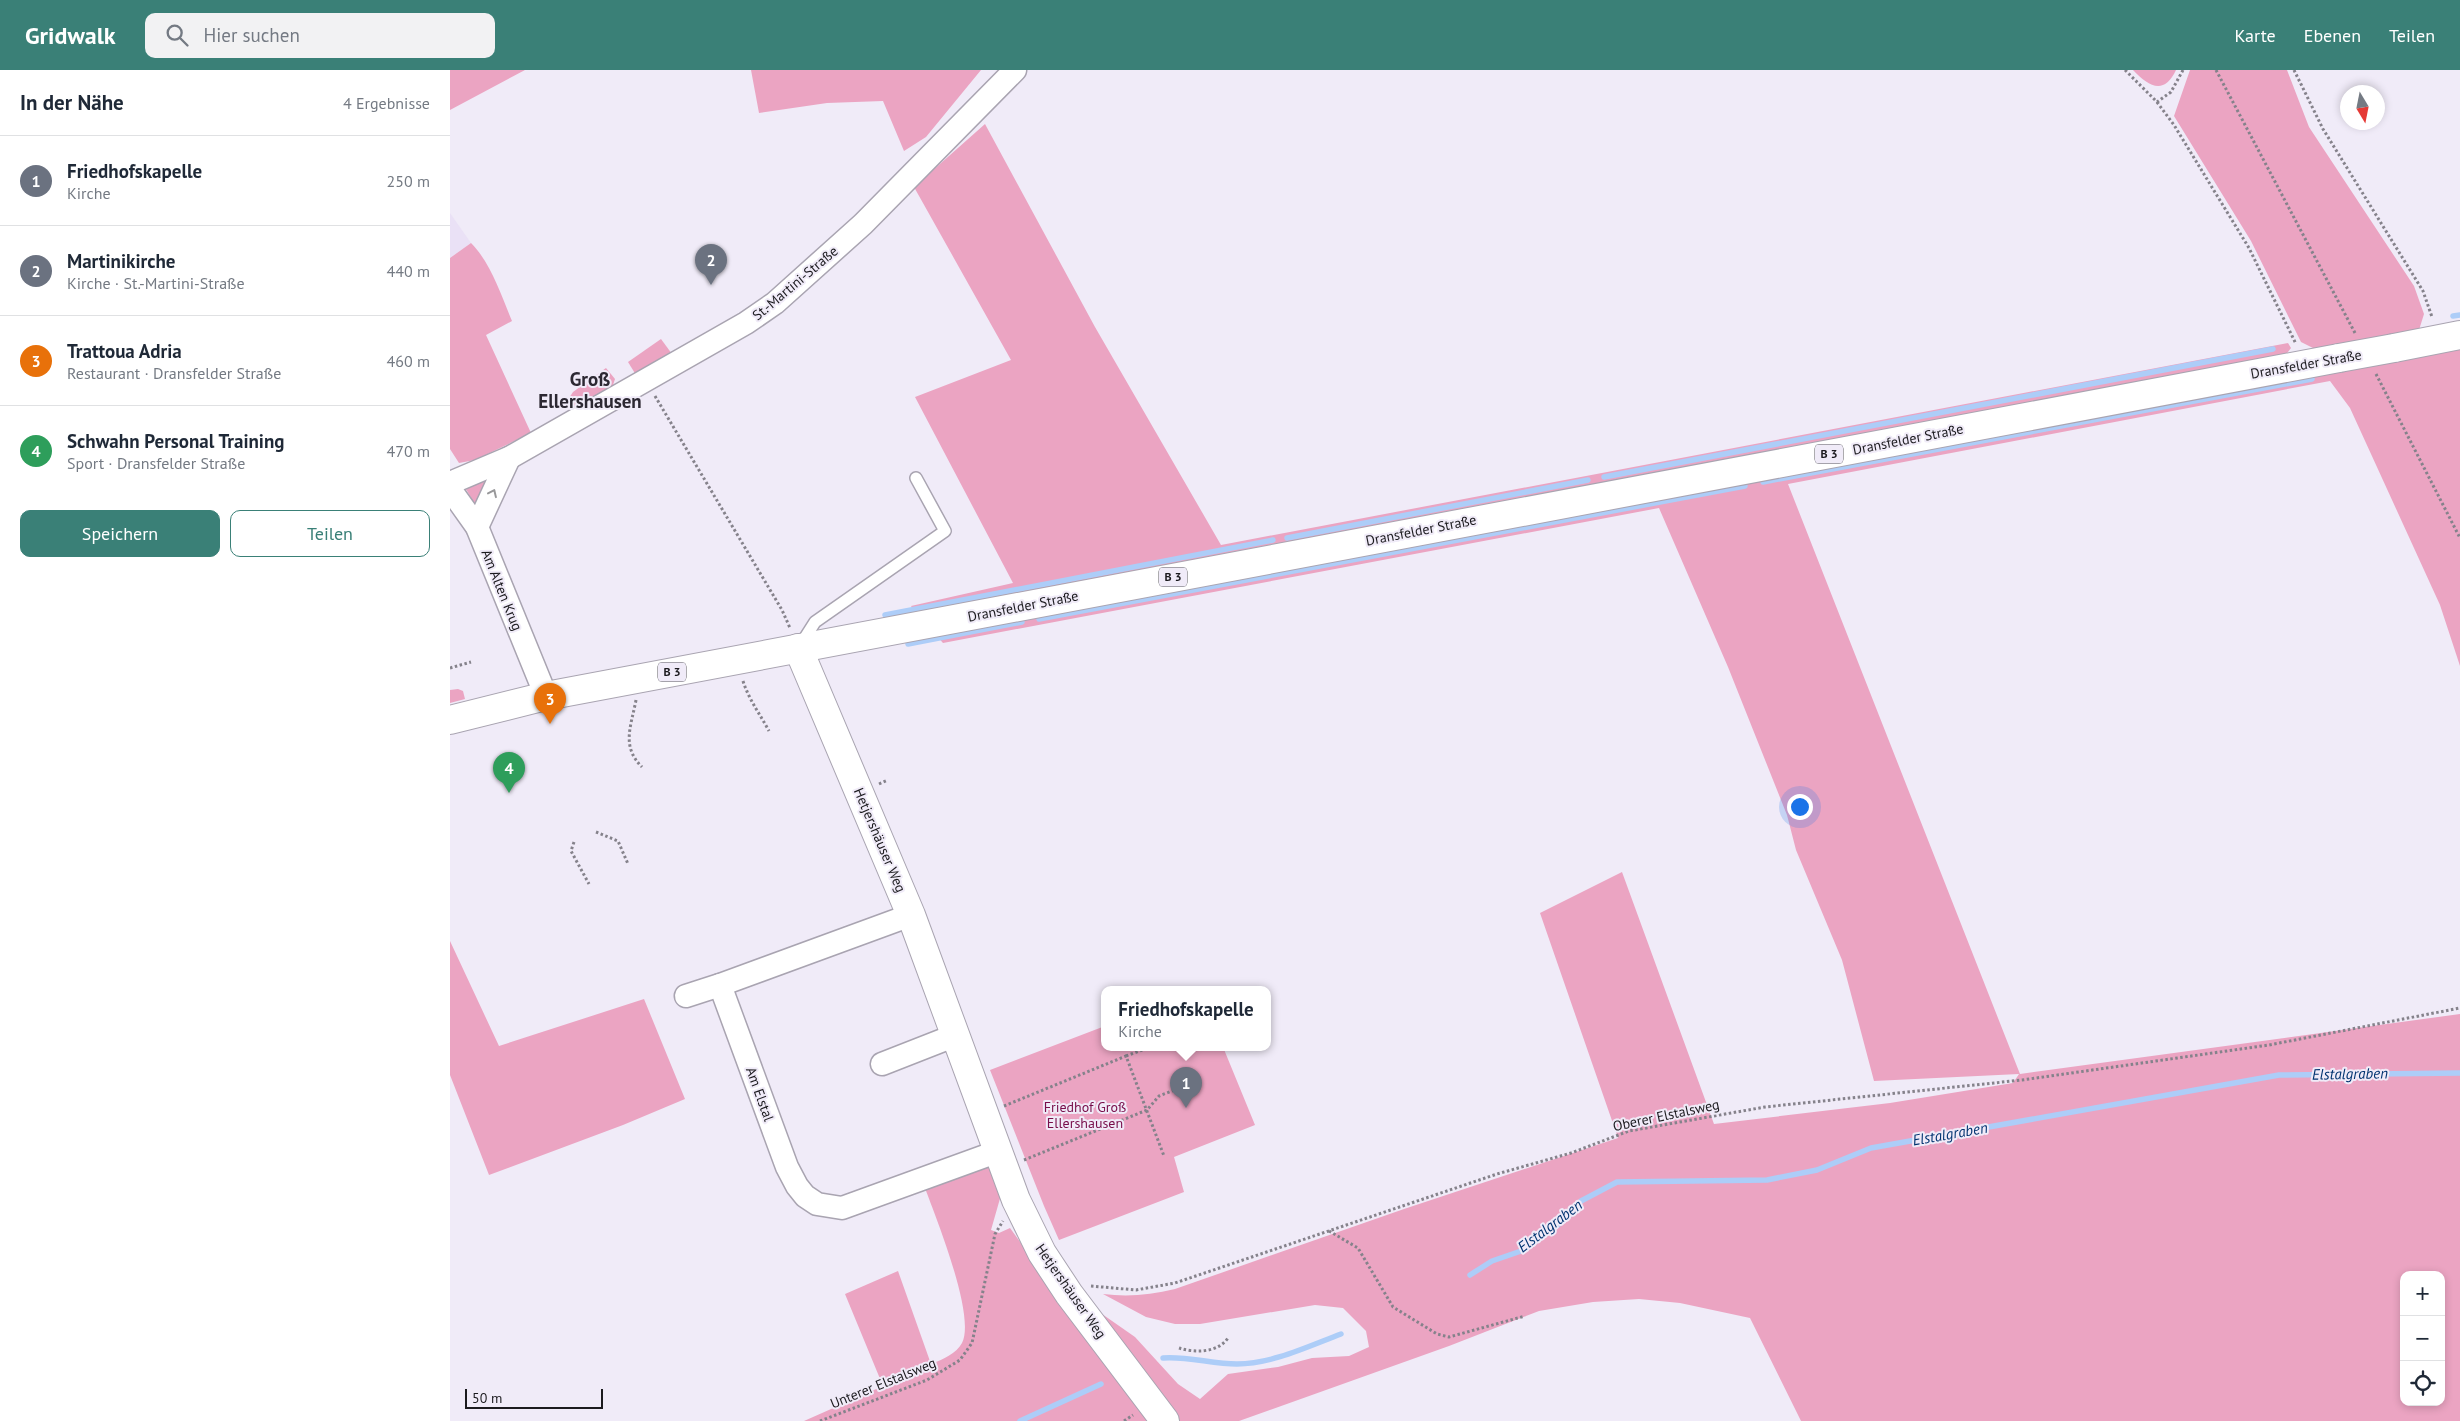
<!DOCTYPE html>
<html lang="de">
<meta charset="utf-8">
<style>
body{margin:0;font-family:"PT Sans",sans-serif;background:#f2f2f3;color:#1f2937}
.controls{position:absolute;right:15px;bottom:15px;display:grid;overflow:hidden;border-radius:10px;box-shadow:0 2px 8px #0003}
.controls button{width:45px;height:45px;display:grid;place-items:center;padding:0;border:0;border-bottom:1px solid #e0e1e3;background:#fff;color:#1f2937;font:25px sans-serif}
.compass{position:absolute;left:1890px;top:15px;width:45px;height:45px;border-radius:50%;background:#fff;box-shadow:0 2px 8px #0003;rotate:170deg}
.scale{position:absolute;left:15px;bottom:12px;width:138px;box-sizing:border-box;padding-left:5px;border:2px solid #1b1a1e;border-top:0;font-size:14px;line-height:18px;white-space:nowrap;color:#1b1a1e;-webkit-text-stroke:4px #f0ebf8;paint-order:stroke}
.you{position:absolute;left:1349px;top:736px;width:18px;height:18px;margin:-12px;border:4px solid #fff;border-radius:50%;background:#1a73e8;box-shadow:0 0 0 8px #1a73e833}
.badge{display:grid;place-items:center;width:32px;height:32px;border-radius:50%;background:#3a8077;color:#fff;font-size:16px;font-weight:700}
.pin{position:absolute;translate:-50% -41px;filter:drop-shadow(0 1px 2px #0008)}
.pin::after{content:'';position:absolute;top:26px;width:18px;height:15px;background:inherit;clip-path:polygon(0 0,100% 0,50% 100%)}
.popup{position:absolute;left:651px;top:916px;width:170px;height:65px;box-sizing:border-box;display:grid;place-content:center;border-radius:10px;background:#fff;filter:drop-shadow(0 1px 4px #0005);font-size:16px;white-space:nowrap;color:#747a83}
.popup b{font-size:19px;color:#1f2937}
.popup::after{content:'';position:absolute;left:50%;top:100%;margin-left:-10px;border:10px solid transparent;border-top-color:#fff}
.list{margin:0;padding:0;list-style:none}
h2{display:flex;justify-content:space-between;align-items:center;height:65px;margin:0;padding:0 20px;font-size:21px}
h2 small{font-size:16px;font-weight:400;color:#747a83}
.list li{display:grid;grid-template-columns:32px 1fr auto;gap:15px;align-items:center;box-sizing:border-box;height:90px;padding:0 20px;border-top:1px solid #e0e1e3}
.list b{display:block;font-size:19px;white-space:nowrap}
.list p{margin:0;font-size:16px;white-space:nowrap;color:#747a83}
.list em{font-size:16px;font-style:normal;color:#747a83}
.actions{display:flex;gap:10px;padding:15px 20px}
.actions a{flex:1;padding:11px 0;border:1px solid #3a8077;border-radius:10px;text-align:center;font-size:18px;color:#3a8077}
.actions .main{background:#3a8077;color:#fff}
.icon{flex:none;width:28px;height:28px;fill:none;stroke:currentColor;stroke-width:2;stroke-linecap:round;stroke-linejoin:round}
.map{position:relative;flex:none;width:2010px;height:1351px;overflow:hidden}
header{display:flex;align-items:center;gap:30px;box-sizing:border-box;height:70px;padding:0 25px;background:#3a8077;color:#fff}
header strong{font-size:24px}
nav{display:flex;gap:28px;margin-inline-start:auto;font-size:18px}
.search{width:350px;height:45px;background:#f2f2f3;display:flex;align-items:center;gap:12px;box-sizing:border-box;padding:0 18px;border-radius:10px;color:#747a83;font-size:19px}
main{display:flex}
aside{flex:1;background:#fff}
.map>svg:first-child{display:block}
.built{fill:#eae1f6}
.green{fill:#eba4c2;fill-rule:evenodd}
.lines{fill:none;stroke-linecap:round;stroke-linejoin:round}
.stream{stroke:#adcdf8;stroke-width:5.5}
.lane-casing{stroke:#a9a4b1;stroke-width:14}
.street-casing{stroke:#a9a4b1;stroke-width:25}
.secondary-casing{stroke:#a9a4b1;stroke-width:30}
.primary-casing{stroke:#a9a4b1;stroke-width:30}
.path{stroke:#85828b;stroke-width:3;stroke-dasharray:2.5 2.5;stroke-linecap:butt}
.lane{stroke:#fff;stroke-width:11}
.street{stroke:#fff;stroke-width:22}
.secondary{stroke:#fff;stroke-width:28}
.primary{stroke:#fff;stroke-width:28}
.primary-bridge-casing{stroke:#a9a4b1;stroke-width:30;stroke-linecap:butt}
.primary-bridge{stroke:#fff;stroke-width:28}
.oneway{stroke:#98989a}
.labels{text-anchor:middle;stroke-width:4;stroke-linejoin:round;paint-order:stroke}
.shield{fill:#f0ebf8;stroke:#5b595f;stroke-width:1}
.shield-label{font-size:12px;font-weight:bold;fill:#1b1a1e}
.street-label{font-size:14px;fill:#1b1a1e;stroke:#f0ebf8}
.park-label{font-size:14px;fill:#780f4b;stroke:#f0ebf8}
.water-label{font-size:15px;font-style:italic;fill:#003370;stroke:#f0ebf8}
.district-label{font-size:19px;font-weight:bold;fill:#2c2832;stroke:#f0ebf8}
</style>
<header>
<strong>Gridwalk</strong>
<div class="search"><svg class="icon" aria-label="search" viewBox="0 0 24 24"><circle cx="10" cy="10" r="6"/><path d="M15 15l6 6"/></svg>Hier suchen</div>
<nav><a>Karte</a><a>Ebenen</a><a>Teilen</a></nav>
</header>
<main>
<aside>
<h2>In der Nähe<small>4 Ergebnisse</small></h2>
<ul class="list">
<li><span class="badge" style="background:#6b7280">1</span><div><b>Friedhofskapelle</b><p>Kirche</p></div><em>250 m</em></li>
<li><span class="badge" style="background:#6b7280">2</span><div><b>Martinikirche</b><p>Kirche · St.-Martini-Straße</p></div><em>440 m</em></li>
<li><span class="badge" style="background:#e8710a">3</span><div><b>Trattoua Adria</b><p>Restaurant · Dransfelder Straße</p></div><em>460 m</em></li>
<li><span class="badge" style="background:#2e9e5b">4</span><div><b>Schwahn Personal Training</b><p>Sport · Dransfelder Straße</p></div><em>470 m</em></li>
</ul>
<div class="actions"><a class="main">Speichern</a><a>Teilen</a></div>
</aside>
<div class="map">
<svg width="2010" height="1351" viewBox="0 0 2010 1351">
<rect width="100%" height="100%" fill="#f0ebf8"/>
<!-- built -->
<polygon class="built" points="0,143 21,173 0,188"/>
<!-- green -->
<g class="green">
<polygon points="0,0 75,0 0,40"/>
<polygon points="301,0 531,0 476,67 454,81 433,31 377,33 309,43"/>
<path d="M 1683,0 L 1726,0 C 1714,26 1698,16 1683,0 Z"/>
<path d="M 1740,0 L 1837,0 L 1859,57 L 1964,216 L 1974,244 L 1969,260 L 2010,278 L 2010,596 L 1990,535 L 1900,338 L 1880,311 L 1338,414 L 1570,1004 L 2010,944 L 2010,1351 L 1351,1351 L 1300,1248 L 1230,1233 L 1189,1229 L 1143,1232 L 1089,1241 L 999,1276 L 789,1351 L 726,1351 L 642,1237 L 685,1267 L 728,1314 L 750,1329 L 778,1304 L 828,1297 L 862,1288 L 899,1286 L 919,1277 L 916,1261 L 893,1238 L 865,1235 L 750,1254 L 725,1254 L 696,1247 L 653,1224 C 678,1227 700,1225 725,1219 L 954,1139 L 1168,1068 L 1090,843 L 1172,802 L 1264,1054 L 1440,1033 L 1563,1013 L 1569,1004 L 1424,1011 L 1392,890 L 1346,780 L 1337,745 L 1278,597 L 1209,438 L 493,573 L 484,563 L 1867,280 L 1851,272 L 1801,171 L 1724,46 ZM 1954,1205 L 1991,1205 L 1991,1332 L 1954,1332 Z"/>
<polygon points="535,54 645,257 771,475 1838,273 1841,278 1834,287 467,545 461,536 563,513 465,327 561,290 464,117"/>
<path d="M 21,173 C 41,193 51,225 62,251 L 36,265 L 81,363 L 25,390 L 9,393 L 0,379 L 0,188 Z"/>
<polygon points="211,269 222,284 186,305 178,292"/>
<polygon points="156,298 165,309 162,318 119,343 119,328 123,322"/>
<polygon points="44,405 25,435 16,419"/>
<polygon points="8,619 13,621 15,629 0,633 0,620"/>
<polygon points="0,871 49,976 194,929 235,1029 173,1055 39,1105 0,1005"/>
<polygon points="655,956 655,977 773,977 805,1055 724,1087 734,1122 609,1170 594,1136 540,1000"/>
<path d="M 542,1094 L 551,1125 L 541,1160 L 549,1163 L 560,1158 L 700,1351 L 354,1351 L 433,1316 L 395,1224 L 448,1201 L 481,1294 C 492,1290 507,1283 512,1273 C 526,1246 486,1148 475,1118 Z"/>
</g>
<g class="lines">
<!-- stream -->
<g class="stream">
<polyline points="2003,246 2010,245"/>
<polyline points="1154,407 1823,279"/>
<polyline points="1313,412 1862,309"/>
<polyline points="837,468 1138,410"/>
<polyline points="435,545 823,470"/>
<polyline points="589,549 1295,416"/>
<polyline points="458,574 572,552"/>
<polyline points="1020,1205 1042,1191 1074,1180 1117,1148 1131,1131 1167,1112 1317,1110 1367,1100 1421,1078 1829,1005 2010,1003"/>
<path d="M 713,1288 C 737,1286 762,1294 787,1294 C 822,1294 859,1276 891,1264"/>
<polyline points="570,1351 651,1314"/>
</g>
<defs>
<polyline id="lane" points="351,574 365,552 495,461 466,408"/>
<g id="street">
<polyline points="0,413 59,388 296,253 325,233 413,154 565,0"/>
<polyline points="0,419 27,457 96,626"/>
<polyline points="27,457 59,388"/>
<polyline points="461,845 270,915 337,1097 347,1116 355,1126 367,1134 392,1138 549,1081"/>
<polyline points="236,926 270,915"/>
<polyline points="432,994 506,965"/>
</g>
<polyline id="secondary" points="348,578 461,845 566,1130 592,1183 619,1224 715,1351"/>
<g id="primary">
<polyline points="1944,278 2010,265"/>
<polyline points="0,650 96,626 1889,288"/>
</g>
</defs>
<!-- lane casing -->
<use href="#lane" class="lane-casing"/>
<!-- street casing -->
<use href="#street" class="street-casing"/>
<!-- secondary casing -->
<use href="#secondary" class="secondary-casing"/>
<!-- primary casing -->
<use href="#primary" class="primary-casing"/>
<!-- path -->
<g class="path">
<polyline points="1675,0 1707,32 1721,22 1733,0"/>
<polyline points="1766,0 1905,263"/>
<polyline points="1844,0 1873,59 1973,221 1982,247"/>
<polyline points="1707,32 1724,55 1799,178 1846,274"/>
<polyline points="1926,304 2010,468"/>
<polyline points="205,326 332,540 340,558"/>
<polyline points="0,598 21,592"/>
<path d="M 293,611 C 299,630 310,644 319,661"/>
<path d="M 186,630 C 181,657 171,676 192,697"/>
<polyline points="429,714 438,710"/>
<polyline points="146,762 168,771 178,794"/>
<polyline points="124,772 121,781 139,814"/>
<polyline points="676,986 700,977"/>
<polyline points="554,1036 676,986 714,1086"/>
<polyline points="574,1090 697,1040 709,1026 745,1012"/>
<polyline points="879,1161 908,1178 943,1237 987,1264 999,1267 1075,1246"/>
<polyline points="641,1216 686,1220 725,1213 1047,1104 1121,1083 1179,1061 1315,1037 1572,1010 1819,975 2010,938"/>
<path d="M 729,1278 C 744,1283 768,1283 778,1268"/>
<polyline points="370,1351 477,1310 510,1290 522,1273 545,1164 553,1151"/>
<polyline points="674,1351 683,1345"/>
</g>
<!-- lane -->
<use href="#lane" class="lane"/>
<!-- street -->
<use href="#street" class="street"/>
<!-- secondary -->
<use href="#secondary" class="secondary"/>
<!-- primary -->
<use href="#primary" class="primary"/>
<defs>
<polyline id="primary-bridge" points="1889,288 1944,278"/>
</defs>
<!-- primary-bridge casing -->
<use href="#primary-bridge" class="primary-bridge-casing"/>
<!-- primary-bridge -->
<use href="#primary-bridge" class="primary-bridge"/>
</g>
<!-- one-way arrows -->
<defs><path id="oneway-chevron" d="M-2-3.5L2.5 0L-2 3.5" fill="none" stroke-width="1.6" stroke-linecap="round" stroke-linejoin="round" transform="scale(1.25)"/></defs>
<use class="oneway" href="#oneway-chevron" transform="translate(43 423) rotate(-65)"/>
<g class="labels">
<!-- shield labels -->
<g class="shield">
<rect x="1365" y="374.5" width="28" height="19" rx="4"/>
<rect x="709" y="497.5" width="28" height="19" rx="4"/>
<rect x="208" y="592.5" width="28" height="19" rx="4"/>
</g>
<g class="shield-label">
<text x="1379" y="388">B 3</text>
<text x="723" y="511">B 3</text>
<text x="222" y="606">B 3</text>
</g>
<!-- street labels -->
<g class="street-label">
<text transform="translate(345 213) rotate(-40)" y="5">St.-Martini-Straße</text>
<text transform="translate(1856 294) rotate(-10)" y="5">Dransfelder Straße</text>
<text transform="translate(1458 369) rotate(-11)" y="5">Dransfelder Straße</text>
<text transform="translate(971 460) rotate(-11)" y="5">Dransfelder Straße</text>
<text transform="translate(52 520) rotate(68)" y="5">Am Alten Krug</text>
<text transform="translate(573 536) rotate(-11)" y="5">Dransfelder Straße</text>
<text transform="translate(430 770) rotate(67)" y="5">Hetjershäuser Weg</text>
<text transform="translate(310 1024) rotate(70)" y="5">Am Elstal</text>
<text transform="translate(1216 1045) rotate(-12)" y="5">Oberer Elstalsweg</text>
<text transform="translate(621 1221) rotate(55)" y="5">Hetjershäuser Weg</text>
<text transform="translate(433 1313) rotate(-22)" y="5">Unterer Elstalsweg</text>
</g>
<!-- park labels -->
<g class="park-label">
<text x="635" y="1042">Friedhof Groß<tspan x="635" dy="16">Ellershausen</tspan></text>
</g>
<!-- water labels -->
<g class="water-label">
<text transform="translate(1900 1004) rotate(-1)" y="5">Elstalgraben</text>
<text transform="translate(1500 1064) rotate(-10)" y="5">Elstalgraben</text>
<text transform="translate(1100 1156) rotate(-37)" y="5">Elstalgraben</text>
</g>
<!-- district labels -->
<g class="district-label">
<text x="140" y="316">Groß<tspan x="140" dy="22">Ellershausen</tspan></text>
</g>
</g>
</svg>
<div class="controls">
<button>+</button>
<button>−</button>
<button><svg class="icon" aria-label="locate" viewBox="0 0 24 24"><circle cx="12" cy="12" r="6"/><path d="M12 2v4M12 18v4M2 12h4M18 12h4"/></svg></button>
</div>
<svg class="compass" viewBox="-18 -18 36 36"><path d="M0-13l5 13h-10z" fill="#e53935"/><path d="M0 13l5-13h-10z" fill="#747a83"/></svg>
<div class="scale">50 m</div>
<div class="you"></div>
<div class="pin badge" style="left:736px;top:1038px;background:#6b7280">1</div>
<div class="popup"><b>Friedhofskapelle</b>Kirche</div>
<div class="pin badge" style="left:261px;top:215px;background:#6b7280">2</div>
<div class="pin badge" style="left:100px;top:654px;background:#e8710a">3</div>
<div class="pin badge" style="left:59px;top:723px;background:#2e9e5b">4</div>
</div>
</main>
